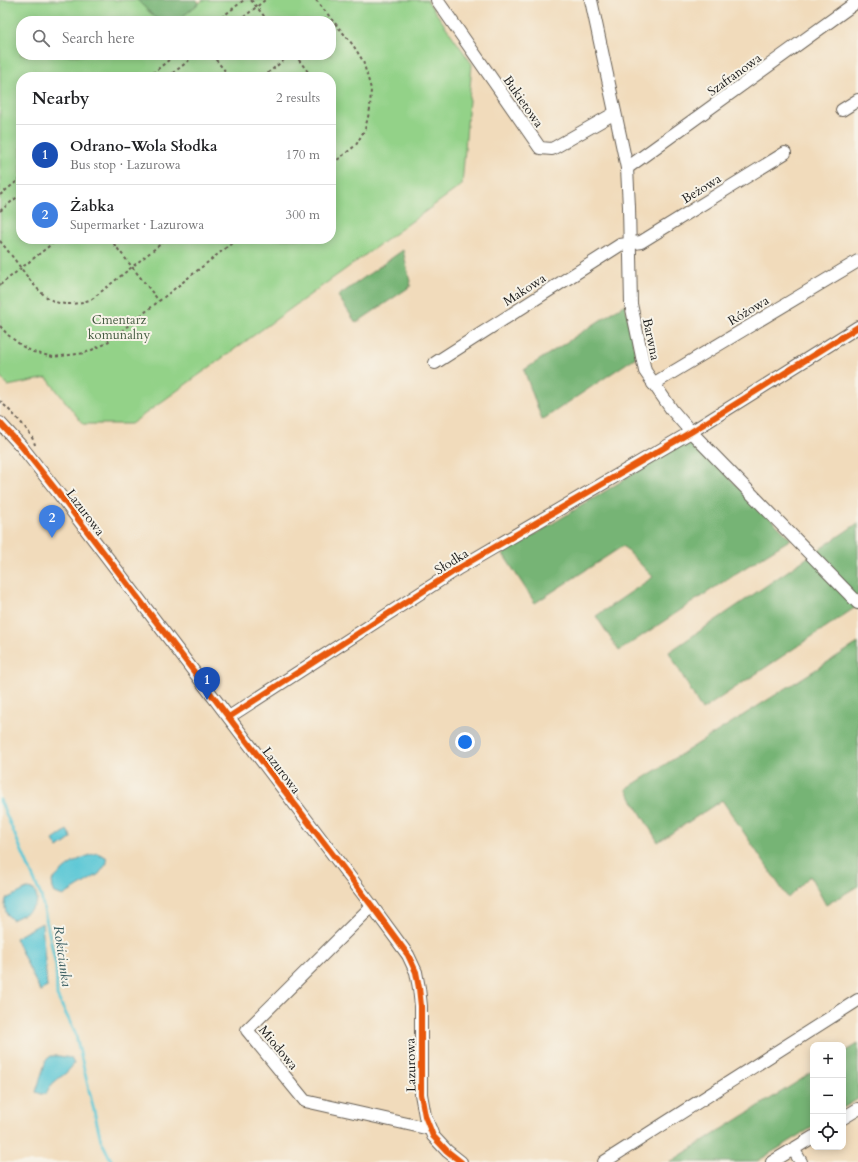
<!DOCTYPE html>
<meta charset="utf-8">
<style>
body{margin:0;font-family:Cardo,serif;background:#f2f2f2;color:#202124}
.controls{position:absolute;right:12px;bottom:12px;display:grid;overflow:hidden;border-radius:8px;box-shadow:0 2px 10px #0003}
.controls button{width:36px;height:36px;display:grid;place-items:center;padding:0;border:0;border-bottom:1px solid #e0e0e0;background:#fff;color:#202124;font:20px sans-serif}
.you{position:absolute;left:465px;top:742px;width:14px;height:14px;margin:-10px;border:3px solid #fff;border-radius:50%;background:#1a73e8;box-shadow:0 0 0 6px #1a73e833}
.badge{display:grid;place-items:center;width:26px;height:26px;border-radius:50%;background:#1f6fb2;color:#fff;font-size:13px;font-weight:700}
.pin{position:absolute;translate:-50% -33px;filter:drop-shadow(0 1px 2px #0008)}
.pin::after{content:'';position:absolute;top:21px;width:14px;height:12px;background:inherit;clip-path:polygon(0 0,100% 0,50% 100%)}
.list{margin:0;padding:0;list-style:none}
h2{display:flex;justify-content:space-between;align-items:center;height:52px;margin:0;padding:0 16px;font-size:17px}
h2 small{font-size:13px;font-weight:400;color:#757577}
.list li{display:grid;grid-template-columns:26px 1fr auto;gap:12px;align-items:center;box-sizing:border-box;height:60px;padding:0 16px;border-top:1px solid #e0e0e0}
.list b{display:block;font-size:15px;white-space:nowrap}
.list p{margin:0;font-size:13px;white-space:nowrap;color:#757577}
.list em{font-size:13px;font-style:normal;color:#757577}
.icon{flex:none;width:22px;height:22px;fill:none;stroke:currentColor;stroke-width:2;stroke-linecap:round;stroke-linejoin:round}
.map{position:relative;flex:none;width:858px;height:1162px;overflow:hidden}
.search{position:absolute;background:#fff;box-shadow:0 2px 10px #0003;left:16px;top:16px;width:320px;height:44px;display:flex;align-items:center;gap:10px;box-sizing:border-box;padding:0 14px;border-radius:16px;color:#757577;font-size:15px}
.panel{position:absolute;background:#fff;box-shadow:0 2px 10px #0003;left:16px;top:72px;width:320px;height:172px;border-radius:16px}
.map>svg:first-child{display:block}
.green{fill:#93d288;stroke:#587752;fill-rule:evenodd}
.forest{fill:#76b474;stroke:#496848}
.water{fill:#5dc8d6;stroke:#3c7279}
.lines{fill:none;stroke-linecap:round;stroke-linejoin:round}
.stream{stroke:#5dc8d6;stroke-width:3}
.minor-casing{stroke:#675f54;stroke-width:14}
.path{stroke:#675f54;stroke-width:2;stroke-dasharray:3 3;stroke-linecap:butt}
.minor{stroke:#fff;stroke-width:12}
.cycleway-casing{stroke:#f7f3e8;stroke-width:8}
.cycleway{stroke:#e8590c;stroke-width:6}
.labels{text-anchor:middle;stroke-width:4;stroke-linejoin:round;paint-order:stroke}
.street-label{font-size:13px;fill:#1c1c1c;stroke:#f7f3e8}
.park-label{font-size:13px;fill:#465c42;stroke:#f7f3e8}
.water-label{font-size:14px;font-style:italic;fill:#33585d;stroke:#f7f3e8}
</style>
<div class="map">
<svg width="858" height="1162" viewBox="0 0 858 1162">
<rect width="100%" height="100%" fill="#f7f3e8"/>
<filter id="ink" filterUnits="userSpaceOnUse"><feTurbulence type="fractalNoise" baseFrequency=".025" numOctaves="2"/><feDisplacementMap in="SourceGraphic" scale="8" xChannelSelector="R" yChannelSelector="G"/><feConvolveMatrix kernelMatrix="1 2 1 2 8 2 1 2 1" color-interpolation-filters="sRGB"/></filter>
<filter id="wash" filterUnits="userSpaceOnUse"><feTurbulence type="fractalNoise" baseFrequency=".012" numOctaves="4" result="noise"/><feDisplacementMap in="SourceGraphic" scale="16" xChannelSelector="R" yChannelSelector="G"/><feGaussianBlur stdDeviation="0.9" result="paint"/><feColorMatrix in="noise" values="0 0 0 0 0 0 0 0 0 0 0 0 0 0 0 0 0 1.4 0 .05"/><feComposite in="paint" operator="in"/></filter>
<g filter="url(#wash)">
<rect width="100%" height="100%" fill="#f1dbbb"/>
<!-- green -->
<path class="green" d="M 0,0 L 137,0 L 159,21 L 21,21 L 21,55 L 331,55 L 331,21 L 177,21 L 203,0 L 427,0 L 472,64 L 462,185 L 131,424 L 83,424 L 47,378 L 8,386 L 0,376 ZM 21,77 L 331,77 L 331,239 L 21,239 Z"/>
<!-- forest -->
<g class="forest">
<polygon points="137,0 197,0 199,3 177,21 159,21"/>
<polygon points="403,250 411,286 356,323 338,296"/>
<polygon points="625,304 636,357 542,420 524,370"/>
<polygon points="690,439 791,539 735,574 619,651 596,616 653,577 623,546 535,603 503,554"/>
<polygon points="858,523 858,610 856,607 702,710 669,652"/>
<polygon points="858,643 858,886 826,905 810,876 788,898 722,800 658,842 626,789"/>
<polygon points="858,1044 858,1099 843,1108 843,1053"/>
<polygon points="813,1072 813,1127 756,1162 670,1162"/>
</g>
<!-- water -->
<g class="water">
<polygon points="67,830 72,838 58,848 53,840"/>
<path d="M 97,853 L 106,857 L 107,863 L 99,874 L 63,896 L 55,893 L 53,889 L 52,881 C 67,865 76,859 97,853 Z"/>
<path d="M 27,889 L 34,890 C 35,893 37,897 37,900 C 36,909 19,917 12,920 C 5,913 4,909 6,899 Z"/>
<polygon points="42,923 47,987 40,991 15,938"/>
<path d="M 51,1056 L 59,1056 L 71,1058 L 74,1064 C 72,1066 70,1069 67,1072 C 59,1079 50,1083 46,1094 L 41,1094 L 36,1092 L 46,1060 Z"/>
</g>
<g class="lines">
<!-- stream -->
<polyline class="stream" points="0,800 41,896 56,966 57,996 75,1032 101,1140 112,1162"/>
</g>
</g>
<g filter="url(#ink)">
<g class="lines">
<defs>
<g id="minor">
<polyline points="437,0 540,148 552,149 615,113"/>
<polyline points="591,0 627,168 629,207 631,304 645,371 672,410 691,432 858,603"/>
<polyline points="842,110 858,100"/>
<polyline points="627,168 858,1"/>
<polyline points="435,363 620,245 641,242 785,153"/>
<polyline points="653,384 858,261"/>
<polyline points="0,423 22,447 56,490 372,906 408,955 416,972 419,988 421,1006 421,1094 425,1116 433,1136 447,1151 461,1162"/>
<polyline points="229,717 459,568 691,432 858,327"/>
<polyline points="372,906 247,1030 305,1101 430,1129"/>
<polyline points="843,1118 858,1109"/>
<polyline points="793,1149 801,1162"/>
<polyline points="604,1162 858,1000"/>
<polyline points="772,1162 813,1137"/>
</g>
</defs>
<!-- minor casing -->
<use href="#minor" class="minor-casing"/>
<!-- path -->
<g class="path">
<polyline points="251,0 268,21"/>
<polyline points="316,0 353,45 363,61 371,89 370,109 365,129 356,145 331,165"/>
<polyline points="217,21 244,0"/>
<polyline points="239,21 265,0"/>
<polyline points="212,55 230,77"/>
<polyline points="295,55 312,77"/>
<polyline points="148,77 175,55"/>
<polyline points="168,77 196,55"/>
<polyline points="263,77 290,55"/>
<polyline points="0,195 21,178"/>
<polyline points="0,211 21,194"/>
<polyline points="110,239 159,301"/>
<path d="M 0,241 C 9,252 18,264 26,275 C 46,301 59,311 92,299 L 167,239"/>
<polyline points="0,285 58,239"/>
<polyline points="0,326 8,335 22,346 33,352 53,357 85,353 105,344 237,239"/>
<path d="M 0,401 C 11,412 31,430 35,445"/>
</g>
<!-- minor -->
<use href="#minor" class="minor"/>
<defs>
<g id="cycleway">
<polyline points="0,423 22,447 56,490 372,906 408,955 416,972 419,988 421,1006 421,1094 425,1116 433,1136 447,1151 461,1162"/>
<polyline points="229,717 459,568 691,432 858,327"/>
</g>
</defs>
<!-- cycleway casing -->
<use href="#cycleway" class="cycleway-casing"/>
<!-- cycleway -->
<use href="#cycleway" class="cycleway"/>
</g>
</g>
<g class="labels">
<!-- street labels -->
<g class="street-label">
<text transform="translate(734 74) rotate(-36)" y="5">Szafranowa</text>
<text transform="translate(524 101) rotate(55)" y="5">Bukietowa</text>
<text transform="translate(701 188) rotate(-32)" y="5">Beżowa</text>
<text transform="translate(524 289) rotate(-33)" y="5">Makowa</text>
<text transform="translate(748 310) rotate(-31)" y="5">Różowa</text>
<text transform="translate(652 339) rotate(78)" y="5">Barwna</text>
<text transform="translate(86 512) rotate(53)" y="5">Lazurowa</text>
<text transform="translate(451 561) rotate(-32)" y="5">Słodka</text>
<text transform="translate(282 770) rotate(53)" y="5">Lazurowa</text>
<text transform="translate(279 1047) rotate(50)" y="5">Miodowa</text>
<text transform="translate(410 1065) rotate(-91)" y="5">Lazurowa</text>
</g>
<!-- park labels -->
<g class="park-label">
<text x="119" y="324">Cmentarz<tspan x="119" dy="15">komunalny</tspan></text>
</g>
<!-- water labels -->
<g class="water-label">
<text transform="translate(63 956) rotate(82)" y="5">Rokicianka</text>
</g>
</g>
</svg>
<div class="controls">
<button>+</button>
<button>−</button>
<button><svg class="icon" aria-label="locate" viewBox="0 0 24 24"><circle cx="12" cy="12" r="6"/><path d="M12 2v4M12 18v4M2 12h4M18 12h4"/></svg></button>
</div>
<div class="you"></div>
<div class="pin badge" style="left:207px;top:700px;background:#1a4fb4">1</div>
<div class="pin badge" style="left:52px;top:538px;background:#3f7fe0">2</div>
<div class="search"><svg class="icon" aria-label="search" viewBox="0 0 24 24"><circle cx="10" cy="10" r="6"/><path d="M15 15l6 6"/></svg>Search here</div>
<section class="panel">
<h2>Nearby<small>2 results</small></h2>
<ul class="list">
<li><span class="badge" style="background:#1a4fb4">1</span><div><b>Odrano-Wola Słodka</b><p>Bus stop · Lazurowa</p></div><em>170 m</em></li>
<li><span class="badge" style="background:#3f7fe0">2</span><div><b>Żabka</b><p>Supermarket · Lazurowa</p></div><em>300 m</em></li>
</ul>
</section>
</div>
